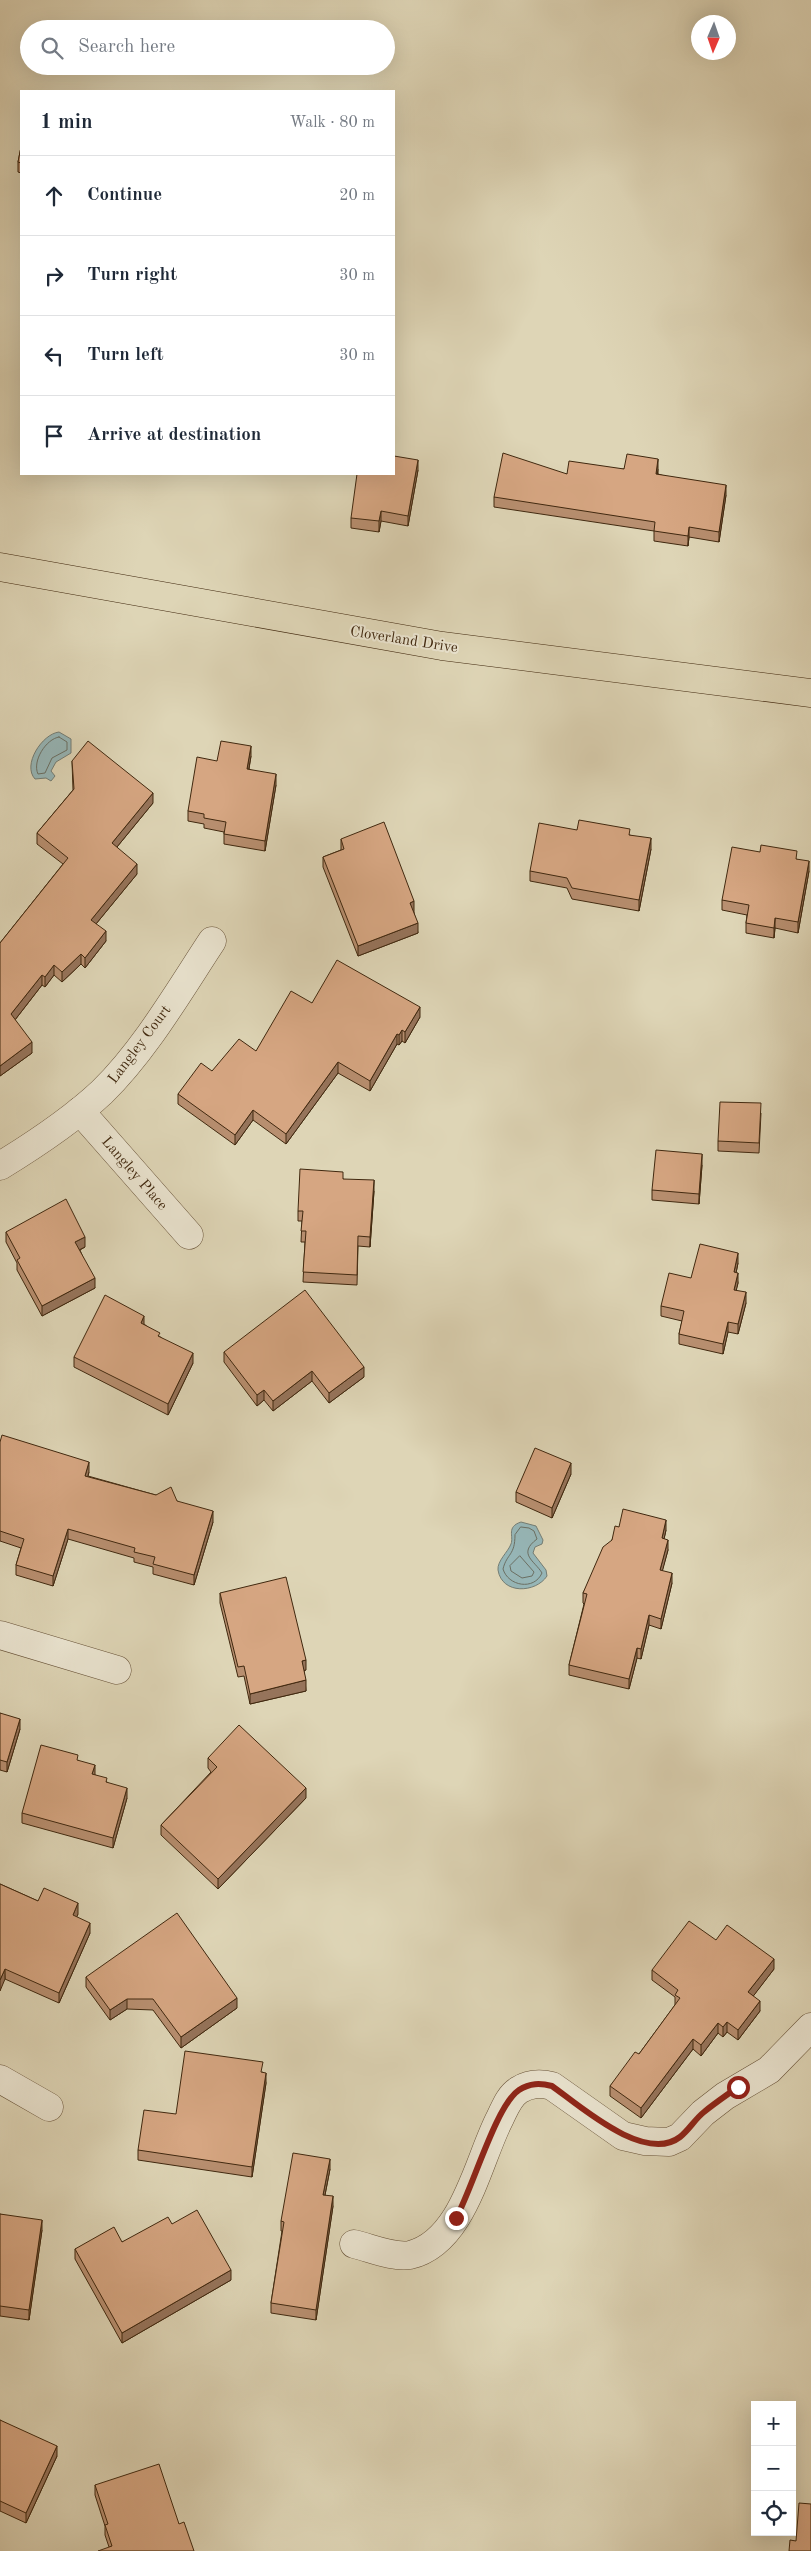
<!DOCTYPE html>
<meta charset="utf-8">
<style>
body{margin:0;font-family:"Old Standard TT",serif;background:#f2f2f3;color:#1f2937}
.controls{position:absolute;right:15px;bottom:15px;display:grid;overflow:hidden;border-radius:0px;box-shadow:0 5px 20px #0002}
.controls button{width:45px;height:45px;display:grid;place-items:center;padding:0;border:0;border-bottom:1px solid #e0e1e3;background:#fff;color:#1f2937;font:25px sans-serif}
.compass{position:absolute;left:691px;top:15px;width:45px;height:45px;border-radius:50%;background:#fff;box-shadow:0 5px 20px #0002;rotate:182deg}
.stop{position:absolute;width:15px;height:15px;margin:-11px;border:4px solid #8f2418;border-radius:50%;background:#fff}
.stop.end{background:#8f2418;border-color:#fff;box-shadow:0 1px 5px #0008}
.list{margin:0;padding:0;list-style:none}
h2{display:flex;justify-content:space-between;align-items:center;height:65px;margin:0;padding:0 20px;font-size:21px}
h2 small{font-size:16px;font-weight:400;color:#747a83}
.list li{display:grid;grid-template-columns:32px 1fr auto;gap:15px;align-items:center;box-sizing:border-box;height:80px;padding:0 20px;border-top:1px solid #e0e1e3}
.list b{display:block;font-size:19px;white-space:nowrap}
.list em{font-size:16px;font-style:normal;color:#747a83}
.icon{flex:none;width:28px;height:28px;fill:none;stroke:currentColor;stroke-width:2;stroke-linecap:round;stroke-linejoin:round}
.map{position:relative;flex:none;width:811px;height:2551px;overflow:hidden}
.search{position:absolute;background:#fff;box-shadow:0 5px 20px #0002;left:20px;top:20px;width:375px;height:55px;display:flex;align-items:center;gap:12px;box-sizing:border-box;padding:0 18px;border-radius:28px;color:#747a83;font-size:19px}
.panel{position:absolute;background:#fff;box-shadow:0 5px 20px #0002;left:20px;top:90px;width:375px;height:385px;border-radius:0px}
.map>svg:first-child{display:block}
.water{fill:#96b6b7;stroke:#747d74}
.lines{fill:none;stroke-linecap:round;stroke-linejoin:round}
.shore{stroke:#6b6f63;stroke-width:1}
.minor-casing{stroke:#685339;stroke-width:29}
.major-casing{stroke:#40280f;stroke-width:29}
.minor{stroke:#eae4d0;stroke-width:28}
.major{stroke:#ded5b6;stroke-width:28}
.wall{fill:#b88f70;stroke:#40280f}
.shaded-wall{fill:#96745b;stroke:#40280f}
.building{fill:#d6a682;stroke:#40280f}
.route{stroke:#8f2418;stroke-width:6}
.labels{text-anchor:middle;stroke-width:4;stroke-linejoin:round;paint-order:stroke}
.street-label{font-size:15px;fill:#40280f;stroke:#eae4d0}
</style>
<div class="map">
<svg width="811" height="2551" viewBox="0 0 811 2551">
<rect width="100%" height="100%" fill="#ded5b6"/>
<filter id="stains"><feTurbulence type="fractalNoise" baseFrequency=".004" numOctaves="4"/><feColorMatrix values="0 0 0 0 .2 0 0 0 0 .09 0 0 0 0 .02 0 0 0 .5 -.17"/></filter>
<radialGradient id="worn" r=".72"><stop offset=".6" stop-color="#630" stop-opacity="0"/><stop offset="1" stop-color="#630" stop-opacity=".3"/></radialGradient>
<!-- water -->
<g class="water">
<path d="M 59,732 L 71,739 L 71,753 L 56,762 L 51,771 L 55,776 L 51,781 L 46,778 L 35,779 C 22,765 42,734 59,732 Z"/>
<path d="M 521,1522 L 536,1526 L 543,1540 L 542,1544 L 535,1547 L 533,1553 L 546,1570 L 547,1576 C 536,1593 502,1595 498,1570 C 497,1561 508,1552 511,1544 C 514,1536 506,1527 521,1522 Z"/>
</g>
<g class="lines">
<!-- shore -->
<g class="shore">
<path d="M 59,737 L 67,742 L 67,750 L 52,758 L 45,773 L 38,774 C 32,761 46,739 59,737 Z"/>
<path d="M 521,1527 L 529,1528 L 534,1531 L 537,1539 C 517,1554 535,1561 542,1573 C 534,1591 508,1586 503,1569 C 507,1553 515,1556 515,1535 Z"/>
<polygon points="520,1556 534,1572 532,1576 522,1578 511,1571 510,1566"/>
</g>
<defs>
<g id="minor">
<polyline points="80,1111 189,1235"/>
<path d="M 0,1166 C 36,1144 71,1121 102,1092 C 145,1050 179,991 212,941"/>
<polyline points="0,1635 117,1670"/>
<polyline points="0,2079 49,2107"/>
<path d="M 354,2244 C 371,2248 393,2258 410,2255 C 464,2242 478,2160 500,2118 C 505,2108 509,2096 519,2090 C 530,2083 540,2083 552,2086 L 623,2136 L 645,2141 L 669,2142 L 680,2137 L 703,2113 L 725,2096 L 769,2070 L 811,2027"/>
</g>
<polyline id="major" points="0,567 442,646 811,693"/>
</defs>
<!-- minor casing -->
<use href="#minor" class="minor-casing"/>
<!-- major casing -->
<use href="#major" class="major-casing"/>
<!-- minor -->
<use href="#minor" class="minor"/>
<!-- major -->
<use href="#major" class="major"/>
</g>
<!-- wall -->
<g class="wall">
<polygon points="21,147 21,173 18,172 18,162"/>
<polygon points="624,469 658,469 658,474 726,495 719,542 689,537 688,546 654,541 654,531 494,507 494,497 567,474"/>
<polygon points="418,470 408,526 381,521 379,532 351,528 351,518"/>
<polygon points="251,756 249,769 276,785 265,851 224,844 224,832 204,828 204,824 188,821 188,811 217,761"/>
<polygon points="72,761 153,803 117,847 137,874 96,924 106,941 85,968 81,964 62,982 54,975 45,987 42,985 15,1020 32,1053 0,1076 0,943 63,864 37,844 37,833 73,790"/>
<polygon points="577,830 630,835 651,849 639,911 572,899 567,888 530,881 530,871"/>
<polygon points="341,839 414,911 414,912 418,933 358,956 323,867 323,857 341,850"/>
<polygon points="797,859 809,871 798,933 775,928 774,938 746,933 746,923 747,915 722,910 722,900"/>
<polygon points="312,1003 420,1017 405,1043 402,1041 399,1045 397,1044 370,1091 338,1073 286,1144 253,1120 235,1145 178,1104 178,1094 212,1071 256,1051"/>
<polygon points="761,1113 759,1153 718,1151 718,1141"/>
<polygon points="702,1165 699,1204 652,1200 652,1190"/>
<polygon points="343,1179 374,1191 370,1247 358,1246 357,1285 303,1282 305,1242 301,1242 302,1221 298,1221 298,1211"/>
<polygon points="6,1232 85,1247 80,1250 95,1288 42,1316 17,1270 17,1263 6,1242"/>
<polygon points="738,1263 736,1273 738,1283 736,1290 746,1303 738,1334 728,1332 723,1354 679,1344 679,1334 682,1321 661,1316 661,1306 691,1278"/>
<polygon points="144,1324 193,1363 168,1415 74,1367 74,1357"/>
<polygon points="224,1352 364,1377 329,1403 312,1381 273,1411 264,1400 257,1406 224,1362"/>
<polygon points="0,1442 89,1472 88,1476 177,1501 213,1522 194,1585 153,1574 153,1567 134,1562 134,1558 68,1539 53,1586 16,1575 16,1565 21,1548 0,1541"/>
<polygon points="571,1474 552,1518 516,1502 516,1492"/>
<polygon points="619,1527 666,1530 664,1539 668,1550 662,1571 672,1583 661,1629 649,1625 641,1659 637,1658 629,1689 569,1675 569,1665 584,1604 583,1603 583,1593"/>
<polygon points="220,1593 306,1670 304,1670 306,1691 250,1704 244,1676 238,1677 220,1603"/>
<polygon points="0,1713 20,1729 7,1772 0,1770"/>
<polygon points="208,1758 306,1798 218,1889 161,1835 161,1825 211,1772 208,1768"/>
<polygon points="78,1760 95,1775 107,1782 127,1798 113,1848 22,1823 22,1813"/>
<polygon points="0,1884 38,1901 78,1914 76,1917 90,1933 59,2003 5,1979"/>
<polygon points="716,1940 774,1969 753,1996 760,2011 738,2040 727,2032 723,2037 718,2033 701,2056 693,2049 641,2118 610,2096 610,2086 639,2054 675,2005 675,1997 652,1980 652,1970"/>
<polygon points="86,1977 237,2008 181,2048 153,2010 127,2009 110,2020 86,1987"/>
<polygon points="263,2072 266,2083 252,2177 138,2160 138,2150 176,2114"/>
<polygon points="330,2169 325,2195 333,2206 316,2320 271,2313 271,2303 282,2231 281,2231 281,2221"/>
<polygon points="0,2214 42,2230 29,2320 0,2316"/>
<polygon points="172,2224 231,2280 122,2343 75,2259 75,2249 122,2242"/>
<polygon points="0,2420 57,2456 26,2523 0,2511"/>
<polygon points="95,2485 179,2524 109,2547 105,2535 105,2526 95,2495"/>
</g>
<!-- shaded-wall -->
<g class="shaded-wall">
<polygon points="658,459 658,469 656,484 656,474"/>
<polygon points="418,460 418,470 408,526 408,516"/>
<polygon points="726,485 726,495 719,542 719,532"/>
<polygon points="381,511 381,521 379,532 379,521"/>
<polygon points="689,527 689,537 688,546 688,536"/>
<polygon points="251,746 251,756 247,779 247,769"/>
<polygon points="276,774 276,785 265,851 265,841"/>
<polygon points="153,793 153,803 112,853 112,843"/>
<polygon points="651,838 651,849 639,911 639,900"/>
<polygon points="809,861 809,871 798,933 798,922"/>
<polygon points="137,864 137,874 91,930 91,920"/>
<polygon points="414,901 414,911 410,913 410,903"/>
<polygon points="775,918 775,928 774,938 774,928"/>
<polygon points="418,923 418,933 358,956 358,946"/>
<polygon points="106,931 106,941 85,968 85,958"/>
<polygon points="81,954 81,964 62,982 62,972"/>
<polygon points="54,965 54,975 45,987 45,977"/>
<polygon points="42,975 42,985 11,1025 11,1014"/>
<polygon points="420,1007 420,1017 405,1043 405,1032"/>
<polygon points="402,1030 402,1041 399,1045 399,1035"/>
<polygon points="397,1034 397,1044 370,1091 370,1081"/>
<polygon points="32,1042 32,1053 0,1076 0,1066"/>
<polygon points="338,1062 338,1073 286,1144 286,1134"/>
<polygon points="253,1110 253,1120 235,1145 235,1135"/>
<polygon points="702,1154 702,1165 699,1204 699,1194"/>
<polygon points="374,1180 374,1191 370,1247 370,1237"/>
<polygon points="85,1237 85,1247 75,1252 75,1242"/>
<polygon points="738,1253 738,1263 734,1283 734,1272"/>
<polygon points="738,1273 738,1283 734,1300 734,1290"/>
<polygon points="95,1278 95,1288 42,1316 42,1306"/>
<polygon points="746,1292 746,1303 738,1334 738,1324"/>
<polygon points="144,1316 144,1326 141,1323"/>
<polygon points="728,1322 728,1332 723,1354 723,1344"/>
<polygon points="193,1353 193,1363 168,1415 168,1404"/>
<polygon points="364,1367 364,1377 329,1403 329,1393"/>
<polygon points="312,1371 312,1381 273,1411 273,1401"/>
<polygon points="264,1390 264,1400 257,1406 257,1395"/>
<polygon points="89,1462 89,1472 85,1486 85,1476"/>
<polygon points="571,1463 571,1474 552,1518 552,1508"/>
<polygon points="213,1511 213,1522 194,1585 194,1575"/>
<polygon points="666,1520 666,1530 662,1548 662,1538"/>
<polygon points="68,1529 68,1539 53,1586 53,1576"/>
<polygon points="668,1540 668,1550 660,1580 660,1570"/>
<polygon points="672,1573 672,1583 661,1629 661,1619"/>
<polygon points="649,1615 649,1625 641,1659 641,1649"/>
<polygon points="637,1648 637,1658 629,1689 629,1679"/>
<polygon points="306,1660 306,1670 302,1671 302,1661"/>
<polygon points="306,1680 306,1691 250,1704 250,1694"/>
<polygon points="20,1719 20,1729 7,1772 7,1762"/>
<polygon points="95,1765 95,1775 92,1774"/>
<polygon points="127,1788 127,1798 113,1848 113,1838"/>
<polygon points="306,1788 306,1798 218,1889 218,1879"/>
<polygon points="78,1903 78,1914 73,1926 73,1915"/>
<polygon points="90,1923 90,1933 59,2003 59,1993"/>
<polygon points="774,1959 774,1969 748,2003 748,1992"/>
<polygon points="5,1969 5,1979 0,1991 0,1980"/>
<polygon points="237,1998 237,2008 181,2048 181,2037"/>
<polygon points="127,1999 127,2009 110,2020 110,2010"/>
<polygon points="760,2001 760,2011 738,2040 738,2030"/>
<polygon points="727,2022 727,2032 723,2037 723,2027"/>
<polygon points="718,2023 718,2033 701,2056 701,2045"/>
<polygon points="693,2039 693,2049 641,2118 641,2108"/>
<polygon points="266,2073 266,2083 252,2177 252,2167"/>
<polygon points="330,2159 330,2169 323,2205 323,2195"/>
<polygon points="333,2196 333,2206 316,2320 316,2310"/>
<polygon points="42,2220 42,2230 29,2320 29,2310"/>
<polygon points="231,2270 231,2280 122,2343 122,2333"/>
<polygon points="57,2446 57,2456 26,2523 26,2513"/>
</g>
<!-- building -->
<g class="building">
<polygon points="21,147 21,163 18,162"/>
<polygon points="503,453 567,474 569,461 624,469 627,454 658,459 656,474 726,485 719,532 689,527 688,536 654,531 655,522 494,497"/>
<polygon points="394,456 418,460 408,516 381,511 379,521 351,518 357,474 394,474"/>
<polygon points="88,741 153,793 112,843 137,864 91,920 106,931 85,958 81,954 62,972 54,965 45,977 42,975 11,1014 32,1042 0,1066 0,943 68,858 37,833 74,789 72,761"/>
<polygon points="221,741 251,746 247,769 276,774 265,841 224,834 226,822 204,818 204,814 188,811 197,757 217,761"/>
<polygon points="579,820 630,829 629,835 651,838 639,900 572,888 567,878 530,871 539,823 577,830"/>
<polygon points="384,822 414,901 410,903 418,923 358,946 323,857 344,849 341,839"/>
<polygon points="761,845 797,851 796,859 809,861 798,922 775,918 774,928 746,923 749,905 722,900 732,847 760,852"/>
<polygon points="337,960 420,1007 405,1032 402,1030 399,1035 397,1034 370,1081 338,1062 286,1134 253,1110 235,1135 178,1094 201,1063 212,1071 239,1039 256,1051 291,991 312,1003"/>
<polygon points="720,1102 761,1103 759,1143 718,1141"/>
<polygon points="656,1150 702,1154 699,1194 652,1190"/>
<polygon points="300,1169 343,1172 343,1179 374,1180 370,1237 358,1236 357,1275 303,1272 306,1231 301,1231 303,1211 298,1211"/>
<polygon points="66,1199 85,1237 75,1242 95,1278 42,1306 17,1260 20,1258 6,1232"/>
<polygon points="700,1244 738,1253 734,1272 738,1273 734,1290 746,1292 738,1324 728,1322 723,1344 679,1334 684,1311 661,1306 669,1273 691,1278"/>
<polygon points="305,1290 364,1367 329,1393 312,1371 273,1401 264,1390 257,1395 224,1352"/>
<polygon points="105,1295 144,1316 141,1323 160,1333 158,1336 193,1353 168,1404 74,1357"/>
<polygon points="2,1435 89,1462 85,1476 156,1495 171,1487 177,1501 213,1511 194,1575 153,1564 155,1557 134,1552 135,1548 68,1529 53,1576 16,1565 24,1539 0,1531 0,1442"/>
<polygon points="535,1448 571,1463 552,1508 516,1492"/>
<polygon points="623,1509 666,1520 662,1538 668,1540 660,1570 672,1573 661,1619 649,1615 641,1649 637,1648 629,1679 569,1665 587,1594 583,1593 603,1547 612,1540 615,1526 619,1527"/>
<polygon points="286,1577 306,1660 302,1661 306,1680 250,1694 244,1666 238,1667 220,1593"/>
<polygon points="0,1713 20,1719 7,1762 0,1760"/>
<polygon points="239,1725 306,1788 218,1879 161,1825 217,1767 208,1758"/>
<polygon points="41,1745 78,1755 77,1760 95,1765 92,1774 107,1778 106,1782 127,1788 113,1838 22,1813"/>
<polygon points="0,1884 38,1901 44,1888 78,1903 73,1915 90,1923 59,1993 5,1969 0,1980"/>
<polygon points="177,1913 237,1998 181,2037 153,1999 127,1999 110,2010 86,1977"/>
<polygon points="689,1921 716,1940 727,1925 774,1959 748,1992 760,2001 738,2030 727,2022 723,2027 718,2023 701,2045 693,2039 641,2108 610,2086 635,2052 639,2054 680,1998 675,1995 678,1990 652,1970"/>
<polygon points="185,2051 263,2062 261,2072 266,2073 252,2167 138,2150 144,2110 176,2114"/>
<polygon points="293,2153 330,2159 323,2195 333,2196 316,2310 271,2303 284,2222 281,2221"/>
<polygon points="197,2210 231,2270 122,2333 75,2249 114,2227 122,2242 168,2217 172,2224"/>
<polygon points="0,2214 42,2220 29,2310 0,2306"/>
<polygon points="0,2420 57,2446 26,2513 0,2501"/>
<polygon points="159,2464 179,2524 184,2522 194,2551 98,2551 112,2546 105,2525 108,2524 95,2485"/>
<polygon points="799,2503 811,2504 811,2551 789,2551 790,2540 796,2541"/>
</g>
<g class="lines">
<!-- route -->
<path class="route" d="M 456,2218 C 472,2190 496,2105 519,2090 C 530,2083 540,2083 552,2086 C 580,2106 645,2164 680,2137 C 689,2130 695,2119 704,2112 C 715,2103 727,2095 738,2087"/>
</g>
<g class="labels">
<!-- street labels -->
<g class="street-label">
<text transform="translate(404 639) rotate(9)" y="5">Cloverland Drive</text>
<text transform="translate(139 1044) rotate(-53)" y="5">Langley Court</text>
<text transform="translate(135 1173) rotate(49)" y="5">Langley Place</text>
</g>
</g>
<rect width="100%" height="100%" filter="url(#stains)"/>
<rect width="100%" height="100%" fill="url(#worn)"/>
</svg>
<div class="controls">
<button>+</button>
<button>−</button>
<button><svg class="icon" aria-label="locate" viewBox="0 0 24 24"><circle cx="12" cy="12" r="6"/><path d="M12 2v4M12 18v4M2 12h4M18 12h4"/></svg></button>
</div>
<svg class="compass" viewBox="-18 -18 36 36"><path d="M0-13l5 13h-10z" fill="#e53935"/><path d="M0 13l5-13h-10z" fill="#747a83"/></svg>
<div class="stop" style="left:738px;top:2087px"></div>
<div class="stop end" style="left:456px;top:2218px"></div>
<div class="search"><svg class="icon" aria-label="search" viewBox="0 0 24 24"><circle cx="10" cy="10" r="6"/><path d="M15 15l6 6"/></svg>Search here</div>
<section class="panel">
<h2>1 min<small>Walk · 80 m</small></h2>
<ul class="list">
<li><svg class="icon" aria-label="ahead" viewBox="0 0 24 24"><path d="M12 20V5M6 11l6-6 6 6"/></svg><div><b>Continue</b></div><em>20 m</em></li>
<li><svg class="icon" aria-label="right" viewBox="0 0 24 24"><path d="M7 20v-9h11M14 6l5 5-5 5"/></svg><div><b>Turn right</b></div><em>30 m</em></li>
<li><svg class="icon" aria-label="left" viewBox="0 0 24 24"><path d="M17 20v-9H6M10 6l-5 5 5 5"/></svg><div><b>Turn left</b></div><em>30 m</em></li>
<li><svg class="icon" aria-label="arrive" viewBox="0 0 24 24"><path d="M6 21V4h12l-3 4 3 4H6"/></svg><div><b>Arrive at destination</b></div></li>
</ul>
</section>
</div>
